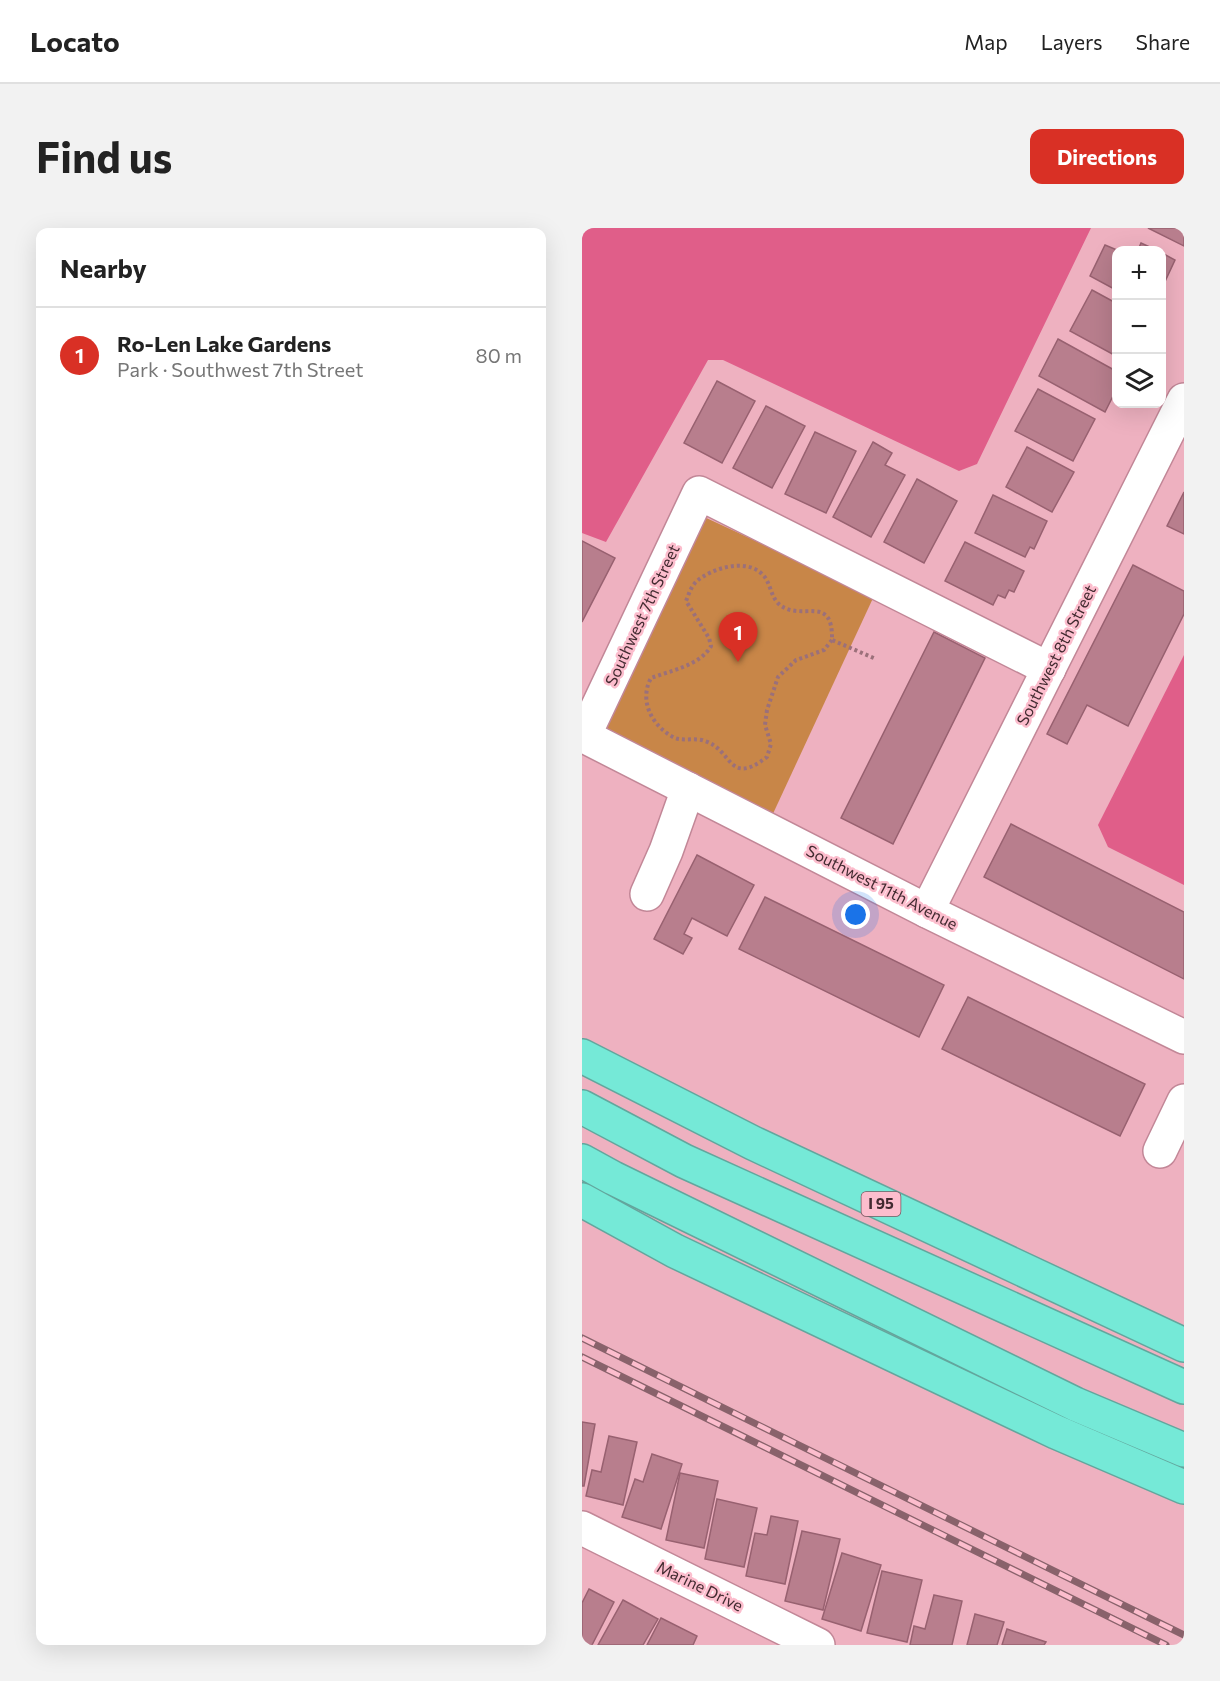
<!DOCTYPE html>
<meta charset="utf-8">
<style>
body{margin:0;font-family:Commissioner,sans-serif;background:#f2f2f2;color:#222}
.controls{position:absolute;right:18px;top:18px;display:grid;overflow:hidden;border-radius:12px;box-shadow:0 6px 24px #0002}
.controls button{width:54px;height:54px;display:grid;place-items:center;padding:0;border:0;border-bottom:2px solid #e0e0e0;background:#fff;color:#222;font:30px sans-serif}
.you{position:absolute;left:274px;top:687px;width:21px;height:21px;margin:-15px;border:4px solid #fff;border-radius:50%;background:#1a73e8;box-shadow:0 0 0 9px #1a73e833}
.badge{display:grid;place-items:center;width:39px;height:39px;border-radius:50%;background:#d93025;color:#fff;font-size:20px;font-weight:700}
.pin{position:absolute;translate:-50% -50px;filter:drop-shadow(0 2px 3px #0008)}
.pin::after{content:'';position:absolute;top:32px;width:21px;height:18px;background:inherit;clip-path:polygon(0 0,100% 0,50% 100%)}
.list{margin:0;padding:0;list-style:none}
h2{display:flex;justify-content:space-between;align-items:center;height:78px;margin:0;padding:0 24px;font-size:26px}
h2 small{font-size:20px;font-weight:400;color:#767676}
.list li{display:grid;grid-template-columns:39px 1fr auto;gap:18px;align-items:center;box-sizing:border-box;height:96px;padding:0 24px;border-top:2px solid #e0e0e0}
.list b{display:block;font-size:22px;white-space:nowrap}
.list p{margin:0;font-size:20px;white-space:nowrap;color:#767676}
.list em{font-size:20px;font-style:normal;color:#767676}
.icon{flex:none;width:33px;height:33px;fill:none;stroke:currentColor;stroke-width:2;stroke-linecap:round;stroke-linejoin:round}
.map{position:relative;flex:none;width:602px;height:1417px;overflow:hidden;border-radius:12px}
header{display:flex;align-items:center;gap:36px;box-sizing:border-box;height:84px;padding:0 30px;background:#fff;border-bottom:2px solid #e0e0e0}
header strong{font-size:28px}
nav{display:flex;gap:33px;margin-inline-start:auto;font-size:21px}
.intro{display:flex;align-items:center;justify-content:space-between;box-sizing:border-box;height:144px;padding:0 36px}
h1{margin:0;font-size:42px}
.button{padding:15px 27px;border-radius:12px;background:#d93025;color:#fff;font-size:21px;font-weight:700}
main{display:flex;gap:36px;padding:0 36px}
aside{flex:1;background:#fff;border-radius:12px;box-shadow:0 6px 24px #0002}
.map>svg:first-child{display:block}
.green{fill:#c88648}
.water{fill:#e05e89}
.building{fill:#b87e8d;stroke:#986170;stroke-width:1.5}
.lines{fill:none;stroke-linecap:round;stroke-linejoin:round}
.minor-casing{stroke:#c28797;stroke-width:36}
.highway-casing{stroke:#63a69d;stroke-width:36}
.path{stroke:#9b707a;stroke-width:4;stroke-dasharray:3 3;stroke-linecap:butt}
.minor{stroke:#fff;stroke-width:33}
.highway{stroke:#75e9d7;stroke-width:33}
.rail-casing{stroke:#89626b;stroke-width:7}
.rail{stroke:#fcbdcd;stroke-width:4.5;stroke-dasharray:14;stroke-linecap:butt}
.labels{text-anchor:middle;stroke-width:5;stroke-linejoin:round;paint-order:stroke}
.shield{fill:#fcbdcd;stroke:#7a565f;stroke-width:1.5}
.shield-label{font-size:15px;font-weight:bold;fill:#422a30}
.street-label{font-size:16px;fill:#422a30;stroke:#fcbdcd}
</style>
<header>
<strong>Locato</strong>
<nav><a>Map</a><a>Layers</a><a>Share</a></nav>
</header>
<div class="intro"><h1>Find us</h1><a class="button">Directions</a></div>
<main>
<aside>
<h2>Nearby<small></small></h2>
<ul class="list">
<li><span class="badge">1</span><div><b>Ro-Len Lake Gardens</b><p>Park · Southwest 7th Street</p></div><em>80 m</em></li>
</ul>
</aside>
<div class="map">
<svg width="602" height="1417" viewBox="0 0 602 1417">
<rect width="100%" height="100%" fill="#eeb1c0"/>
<!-- green -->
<polygon class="green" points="120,288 292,368 189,590 17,501"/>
<!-- water -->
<g class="water">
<polygon points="0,0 509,0 395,236 377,243 141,132 126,132 24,314 0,305"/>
<polygon points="602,427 602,657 526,619 516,597"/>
</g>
<!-- building -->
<g class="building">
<polygon points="566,0 602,0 602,18"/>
<polygon points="559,15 574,22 556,22"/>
<polygon points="523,17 535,22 534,62 508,48"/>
<polygon points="580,25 593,32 580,60"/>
<polygon points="510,62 534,75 534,128 488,103"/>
<polygon points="476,111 534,143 534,162 523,184 457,148"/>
<polygon points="135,153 173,173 140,235 102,215"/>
<polygon points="456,161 513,191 491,233 433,203"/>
<polygon points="184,178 223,198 190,260 151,240"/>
<polygon points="233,204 274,223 244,285 203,266"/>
<polygon points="291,214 310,225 303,237 323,247 289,309 251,289"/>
<polygon points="445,219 492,244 470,284 424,259"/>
<polygon points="335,251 375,273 342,335 302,314"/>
<polygon points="602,264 602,306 585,298"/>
<polygon points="411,267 465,293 452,321 448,319 443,329 393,305"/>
<polygon points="0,313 33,330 0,394"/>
<polygon points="383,314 442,343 432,364 427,362 423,370 416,367 411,377 363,353"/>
<polygon points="551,337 602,363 602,386 546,498 505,477 485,516 465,506"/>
<polygon points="352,404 403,430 311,616 259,590"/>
<polygon points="429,596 602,684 602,751 402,649"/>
<polygon points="115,627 172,657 145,708 110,690 102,706 110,710 101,726 72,711"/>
<polygon points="183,669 362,757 337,809 157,721"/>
<polygon points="386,769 563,856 538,908 360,821"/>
<polygon points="0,1194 13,1196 2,1258 0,1258"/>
<polygon points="27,1208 55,1214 41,1277 4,1268 10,1242 19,1244"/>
<polygon points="70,1226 100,1236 79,1301 40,1289 53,1251 61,1254"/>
<polygon points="98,1245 136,1253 122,1320 84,1312"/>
<polygon points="135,1271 175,1280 162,1339 123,1331"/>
<polygon points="189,1288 216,1293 203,1356 164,1348 173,1305 185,1307"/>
<polygon points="220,1303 258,1311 241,1382 203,1373"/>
<polygon points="260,1325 299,1337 279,1403 240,1391"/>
<polygon points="300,1343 340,1352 325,1414 285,1405"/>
<polygon points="7,1361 32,1374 10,1417 0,1417 0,1375"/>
<polygon points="352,1367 380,1373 370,1417 328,1417 332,1398 343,1401"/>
<polygon points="41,1372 76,1391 61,1417 16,1417"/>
<polygon points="393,1386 422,1394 415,1417 385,1417"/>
<polygon points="79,1390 115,1408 111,1417 65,1417"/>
<polygon points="425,1401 464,1414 462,1417 420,1417"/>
</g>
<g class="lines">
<defs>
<g id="minor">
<polyline points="0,507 345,683 602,809"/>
<polyline points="2,508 117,265 467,441"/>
<polyline points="65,666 84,623 106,561"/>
<polyline points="345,683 602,172"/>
<polyline points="578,923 602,873"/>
<polyline points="0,1300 236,1417"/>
</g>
<g id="highway">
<polyline points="0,828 171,915 602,1117"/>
<polyline points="0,879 102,933 602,1159"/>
<polyline points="0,933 31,950 493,1176 602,1222"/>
<polyline points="0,972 93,1023 474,1204 602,1259"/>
</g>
</defs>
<!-- minor casing -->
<use href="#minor" class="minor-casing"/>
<!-- highway casing -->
<use href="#highway" class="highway-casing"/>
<!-- path -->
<path class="path" d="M 250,412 L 242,422 L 214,432 L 196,449 L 185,482 L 183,497 L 189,516 L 185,529 C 146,559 151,522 123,513 C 113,509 100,514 91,509 C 69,497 57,472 69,450 C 88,443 119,437 129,418 L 127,410 L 104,373 C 107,366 109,358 115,353 C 130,340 164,330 180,346 C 189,354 188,369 198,377 C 220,394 251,365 250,412 L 294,431"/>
<!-- minor -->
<use href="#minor" class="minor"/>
<!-- highway -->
<use href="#highway" class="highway"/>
<defs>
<g id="rail">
<polyline points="0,1110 602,1407"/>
<polyline points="0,1129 584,1417"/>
</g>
</defs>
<!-- rail casing -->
<use href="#rail" class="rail-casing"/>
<!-- rail -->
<use href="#rail" class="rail"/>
</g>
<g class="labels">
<!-- shield labels -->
<rect class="shield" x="279.5" y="964" width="39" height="24" rx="4.5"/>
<g class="shield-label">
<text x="299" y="981">I 95</text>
</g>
<!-- street labels -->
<g class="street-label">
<text transform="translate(60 387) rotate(-65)" y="6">Southwest 7th Street</text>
<text transform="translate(474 427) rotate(-63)" y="6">Southwest 8th Street</text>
<text transform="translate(300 659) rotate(27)" y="6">Southwest 11th Avenue</text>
<text transform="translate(118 1358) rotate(26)" y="6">Marine Drive</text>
</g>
</g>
</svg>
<div class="controls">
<button>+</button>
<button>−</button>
<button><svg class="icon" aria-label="layers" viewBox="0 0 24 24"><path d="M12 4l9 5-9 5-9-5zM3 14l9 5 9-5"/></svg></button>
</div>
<div class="you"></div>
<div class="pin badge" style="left:156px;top:434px">1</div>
</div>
</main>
